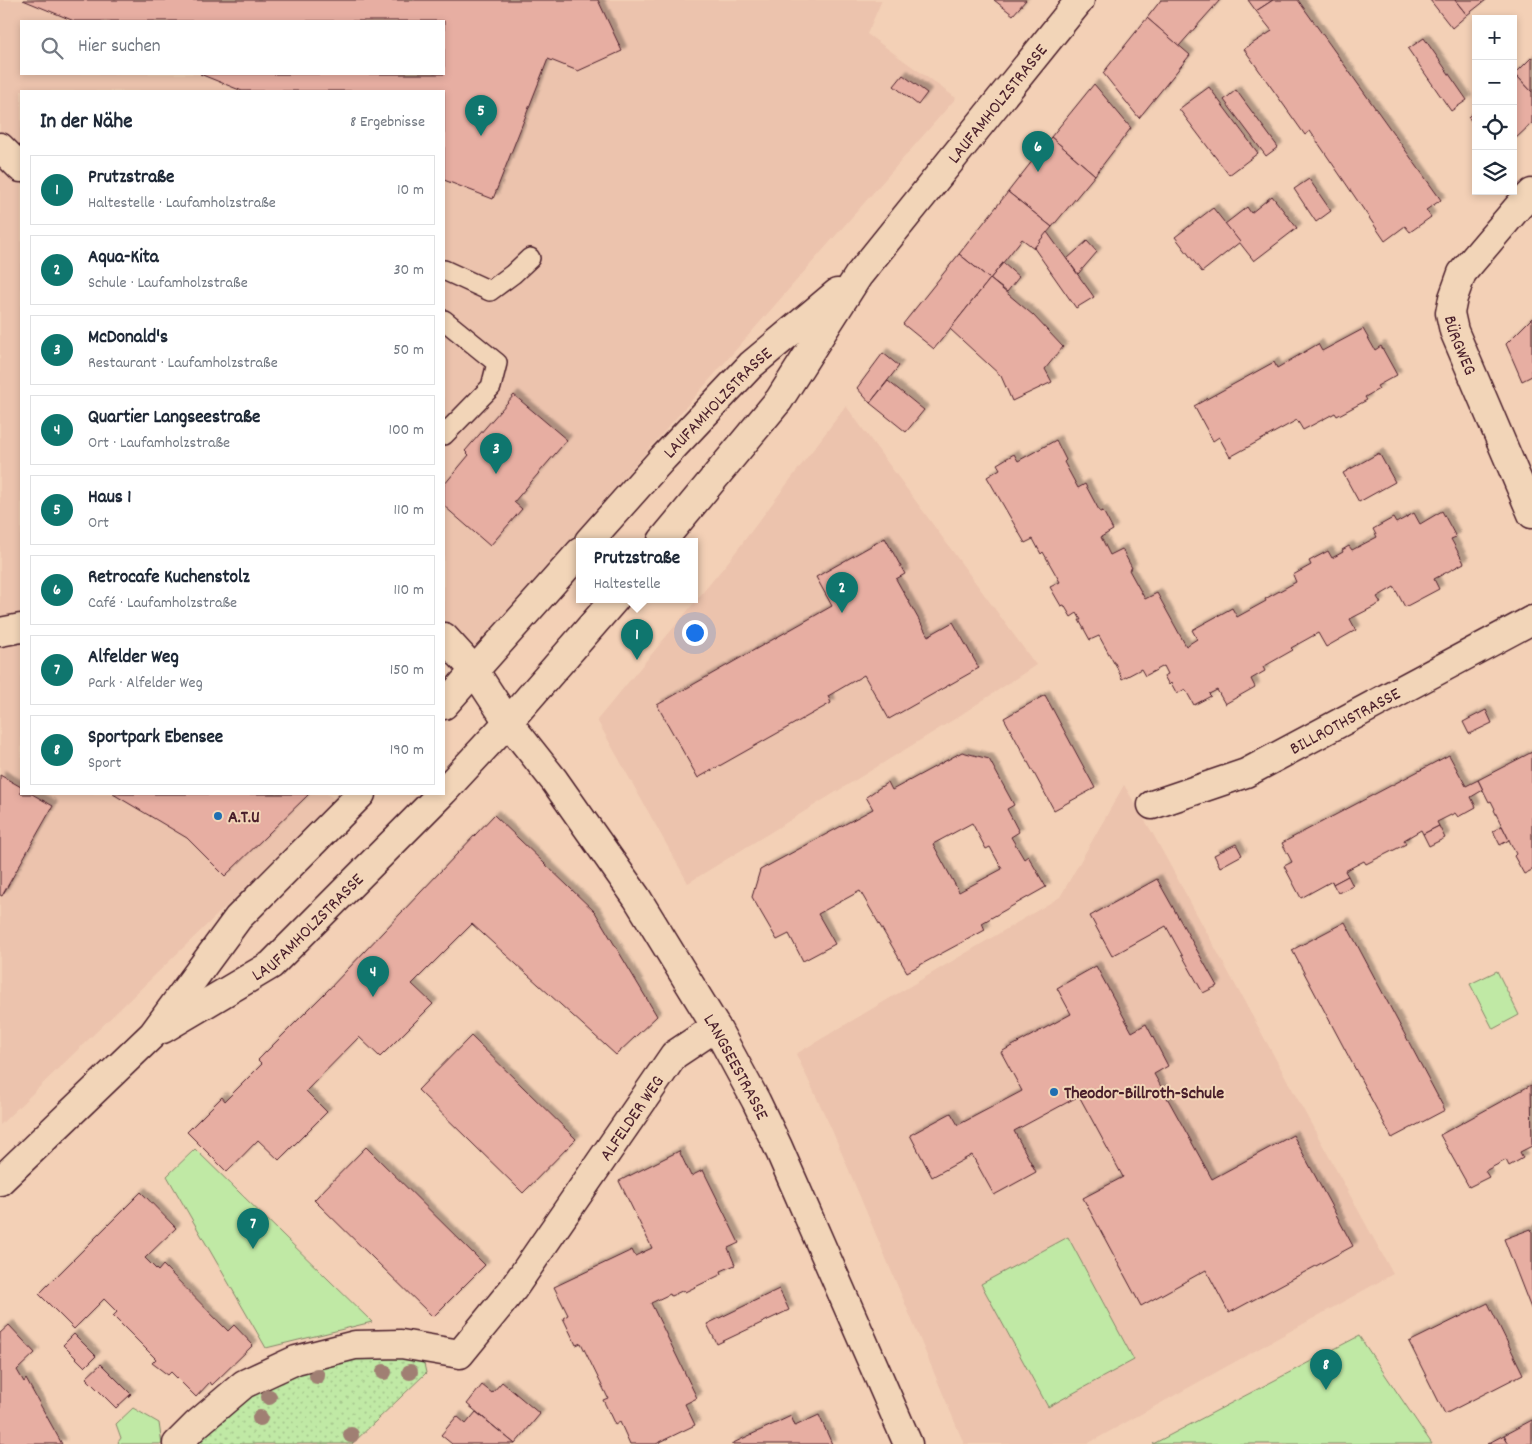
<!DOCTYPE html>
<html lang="de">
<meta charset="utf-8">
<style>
body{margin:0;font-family:Dekko,sans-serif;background:#f2f2f3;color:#1f2937}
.controls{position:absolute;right:15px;top:15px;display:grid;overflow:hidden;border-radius:0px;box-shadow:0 2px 8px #0003}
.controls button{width:45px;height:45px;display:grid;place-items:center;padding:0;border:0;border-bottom:1px solid #e0e1e3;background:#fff;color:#1f2937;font:25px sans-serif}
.you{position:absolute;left:694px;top:632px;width:18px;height:18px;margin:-12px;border:4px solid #fff;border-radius:50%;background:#1a73e8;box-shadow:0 0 0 8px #1a73e833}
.badge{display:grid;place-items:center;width:32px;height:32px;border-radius:50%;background:#0f766e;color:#fff;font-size:16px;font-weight:700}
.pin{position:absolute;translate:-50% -41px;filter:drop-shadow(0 1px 2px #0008)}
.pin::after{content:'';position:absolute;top:26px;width:18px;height:15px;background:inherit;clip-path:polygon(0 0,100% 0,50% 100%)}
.popup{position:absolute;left:576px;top:538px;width:122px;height:65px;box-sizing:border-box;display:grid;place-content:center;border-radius:0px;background:#fff;filter:drop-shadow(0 1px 4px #0005);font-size:16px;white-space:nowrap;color:#747a83}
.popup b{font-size:19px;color:#1f2937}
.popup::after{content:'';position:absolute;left:50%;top:100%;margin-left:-10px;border:10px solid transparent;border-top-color:#fff}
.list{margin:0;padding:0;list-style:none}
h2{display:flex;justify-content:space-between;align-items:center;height:65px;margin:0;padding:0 20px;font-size:21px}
h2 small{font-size:16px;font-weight:400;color:#747a83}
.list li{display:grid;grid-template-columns:32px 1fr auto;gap:15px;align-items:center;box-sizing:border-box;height:70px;margin:0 10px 10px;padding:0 10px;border:1px solid #e0e1e3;border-radius:0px}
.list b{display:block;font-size:19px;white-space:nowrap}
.list p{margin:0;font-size:16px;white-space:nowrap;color:#747a83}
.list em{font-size:16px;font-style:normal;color:#747a83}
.icon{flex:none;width:28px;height:28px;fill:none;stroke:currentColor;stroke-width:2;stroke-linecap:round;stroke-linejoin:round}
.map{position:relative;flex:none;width:1532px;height:1444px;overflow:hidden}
.search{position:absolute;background:#fff;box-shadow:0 2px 8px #0003;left:20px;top:20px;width:425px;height:55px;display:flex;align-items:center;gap:12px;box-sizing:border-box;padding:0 18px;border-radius:0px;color:#747a83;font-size:19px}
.panel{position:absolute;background:#fff;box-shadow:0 2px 8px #0003;left:20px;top:90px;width:425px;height:705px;border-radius:0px}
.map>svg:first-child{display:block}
.built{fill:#ecc3ad;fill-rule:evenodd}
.grass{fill:url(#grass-dots);stroke:#858468}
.green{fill:#c0e9a5;stroke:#858468}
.building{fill:#e7aea2;stroke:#4a1f2b;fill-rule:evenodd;filter:url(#shadow)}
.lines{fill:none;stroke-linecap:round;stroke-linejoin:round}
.service-casing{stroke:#4a1f2b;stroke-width:22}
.pedestrian-casing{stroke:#4a1f2b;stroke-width:31}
.minor-casing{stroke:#4a1f2b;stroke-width:31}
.secondary-casing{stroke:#4a1f2b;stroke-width:31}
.service{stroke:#f2d5b8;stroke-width:19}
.pedestrian{stroke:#f2d5b8;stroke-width:28}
.minor{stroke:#f2d5b8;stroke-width:28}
.secondary{stroke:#f2d5b8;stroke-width:28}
.tree{fill:#a07f73}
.poi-dot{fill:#1f6fb2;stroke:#f2d5b8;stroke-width:2}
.labels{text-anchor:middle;stroke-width:4;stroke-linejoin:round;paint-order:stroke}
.street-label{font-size:18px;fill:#4a1f2b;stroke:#f2d5b8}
.poi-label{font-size:18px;font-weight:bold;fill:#4a1f2b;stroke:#f2d5b8;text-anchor:start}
</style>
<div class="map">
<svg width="1532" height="1444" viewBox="0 0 1532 1444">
<defs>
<pattern id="grass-dots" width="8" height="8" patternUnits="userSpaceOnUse" patternTransform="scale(1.25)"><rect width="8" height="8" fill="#c0e9a5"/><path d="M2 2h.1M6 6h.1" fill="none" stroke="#a6c78e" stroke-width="1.8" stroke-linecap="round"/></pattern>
<filter id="shadow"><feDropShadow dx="4.5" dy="-4.5" stdDeviation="1" flood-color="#0004"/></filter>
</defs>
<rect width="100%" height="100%" fill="#f3d0b6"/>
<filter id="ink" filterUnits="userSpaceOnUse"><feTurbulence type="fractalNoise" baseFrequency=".02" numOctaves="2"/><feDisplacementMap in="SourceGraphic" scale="10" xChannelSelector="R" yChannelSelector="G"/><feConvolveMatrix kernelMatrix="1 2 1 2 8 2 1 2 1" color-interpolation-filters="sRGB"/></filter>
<g filter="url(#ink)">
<!-- built -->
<g class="built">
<path d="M 0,0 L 882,0 L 867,34 L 956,98 L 467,657 L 444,634 L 444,91 L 21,91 L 21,794 L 327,794 L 336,800 L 0,1125 ZM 21,21 L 444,21 L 444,74 L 21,74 Z"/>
<polygon points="846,406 1036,665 953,720 688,883 597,720 728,562"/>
<polygon points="1124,785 1153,834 1393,1274 1087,1444 964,1444 832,1130 796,1054 1060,897"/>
</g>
<!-- grass -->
<polygon class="grass" points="363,1353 423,1359 426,1373 352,1444 189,1444 230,1404 287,1374"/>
<!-- green -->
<g class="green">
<polygon points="1497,971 1519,1015 1493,1029 1470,984"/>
<polygon points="195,1149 372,1322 266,1348 167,1176"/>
<polygon points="1068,1237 1134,1360 1048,1407 981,1284"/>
<polygon points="1359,1336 1432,1444 1153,1444"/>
<polygon points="133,1408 159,1423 162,1444 119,1444 118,1442 121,1438 116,1424"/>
</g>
<!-- building -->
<g class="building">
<polygon points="23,0 598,0 622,51 578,71 548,59 493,199 444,180 444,91 242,91 200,74 444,74 444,21 74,21"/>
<polygon points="994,0 1026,0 1013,15"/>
<polygon points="1161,0 1220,0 1179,46 1147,18"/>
<polygon points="1248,0 1273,0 1256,11"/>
<polygon points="1273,0 1298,0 1441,200 1426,210 1431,217 1410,232 1405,226 1385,241 1310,131 1305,135 1244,49 1272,31 1256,11"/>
<polygon points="1430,0 1455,0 1467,15 1452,28"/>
<polygon points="1455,0 1486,0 1467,15"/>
<polygon points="1147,18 1190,55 1139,118 1103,73"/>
<polygon points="1424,38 1467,100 1451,111 1408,49"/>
<polygon points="1532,57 1532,92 1515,74"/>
<polygon points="1515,74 1532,92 1532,123 1513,141 1513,75"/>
<polygon points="903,75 927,93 918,105 894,86"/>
<polygon points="1094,84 1131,128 1095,175 1051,137"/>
<polygon points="1209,87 1258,153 1229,175 1179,109"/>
<polygon points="1236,90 1278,147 1266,156 1224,100"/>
<polygon points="1476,110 1476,126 1468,117"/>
<polygon points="1051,137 1095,175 1052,227 1008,192"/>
<polygon points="1309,179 1331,211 1316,222 1294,189"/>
<polygon points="1008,192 1052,227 1034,248 1022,239 990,279 959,254"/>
<polygon points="1272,196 1297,228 1254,261 1225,224 1247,207 1251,213"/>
<polygon points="1213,208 1240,242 1202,272 1175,237"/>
<polygon points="1047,232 1094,297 1076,308 1034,248"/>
<polygon points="1087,241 1097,252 1078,274 1067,259"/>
<polygon points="959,254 990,279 934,349 903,324"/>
<polygon points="1003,263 1019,277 1007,292 990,279"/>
<polygon points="990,279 1033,315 1063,347 1045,369 1052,382 1012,401 1001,376 950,329"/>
<polygon points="1532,318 1532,376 1522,381 1506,344"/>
<polygon points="1363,329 1375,350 1381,346 1397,375 1377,386 1379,389 1365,397 1367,400 1337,416 1335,413 1303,430 1297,420 1230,457 1219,437 1213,441 1194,406 1274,362 1277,368 1318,344 1322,351"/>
<polygon points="883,353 899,366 870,403 857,388"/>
<polygon points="888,381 924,410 906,432 870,403"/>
<polygon points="514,395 567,440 514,502 522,509 490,546 444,506 444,485 469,455 465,451"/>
<polygon points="1056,440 1066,460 1064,462 1078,488 1085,484 1100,512 1103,511 1113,530 1101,537 1110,555 1122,549 1132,568 1129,570 1145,599 1157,593 1186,646 1197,639 1192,630 1232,608 1237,617 1266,601 1265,599 1296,582 1293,575 1311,565 1309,561 1328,551 1332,558 1343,552 1342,550 1349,546 1352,550 1377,537 1373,529 1393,518 1396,523 1414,513 1420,524 1442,511 1456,537 1451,539 1464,563 1434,579 1439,589 1405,607 1394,587 1377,597 1381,603 1350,619 1356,630 1326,647 1318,633 1291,648 1293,650 1263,667 1265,671 1251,679 1255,687 1225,704 1217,690 1209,694 1211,696 1194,705 1185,689 1177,694 1171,683 1169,685 1164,676 1168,674 1164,666 1145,676 1141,669 1122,679 1115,663 1114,663 1099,636 1090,640 1079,620 1081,620 1077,613 1071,617 1064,605 1061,606 1050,587 1060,582 1043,552 1041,554 1033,539 1025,543 987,477 1000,469 997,464 1014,454 1018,461"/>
<polygon points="1379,453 1395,482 1359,502 1343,473"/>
<polygon points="885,538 905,574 896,579 928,636 953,622 979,668 889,719 864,675 828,696 831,703 698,778 657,705 832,606 816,577"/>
<polygon points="1045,695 1095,788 1054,810 1004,718"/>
<polygon points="1486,710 1492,723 1469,734 1463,722"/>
<path d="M 962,752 L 989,759 L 1014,805 L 1007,809 L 1019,832 L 1011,837 L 1024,859 L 1028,856 L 1046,887 L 982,923 L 985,930 L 907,972 L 860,891 L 818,914 L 835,944 L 803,961 L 789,934 L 777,940 L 752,897 L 760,870 L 873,809 L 866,797 L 888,782 L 892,790 ZM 972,823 L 986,849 L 990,847 L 1002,869 L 959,892 L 933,844 Z"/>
<polygon points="1532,752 1532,870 1524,874 1514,856 1516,854 1494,810 1495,809 1491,801 1489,802 1478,780"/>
<polygon points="1449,755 1466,786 1478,780 1483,790 1471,797 1476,807 1458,817 1455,813 1437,822 1439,826 1423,834 1421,830 1404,840 1406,844 1366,864 1364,861 1345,871 1348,876 1333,884 1332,881 1301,898 1284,866 1292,862 1282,843"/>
<polygon points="0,775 21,787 21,794 32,794 53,806 2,896 0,895"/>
<polygon points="113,794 309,794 225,876 187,838"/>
<polygon points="494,815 595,912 657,1016 616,1055 472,924 412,984 433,1004 380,1057 359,1037 306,1091 327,1112 279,1160 258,1140 227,1172 187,1132 222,1097 225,1101 262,1064 258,1060 328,990"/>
<polygon points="1439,826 1445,838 1429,846 1423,834"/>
<polygon points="1502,826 1509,840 1500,845 1493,831"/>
<polygon points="1236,844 1242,855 1220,867 1214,855"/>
<polygon points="1348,876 1353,886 1338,893 1333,884"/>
<polygon points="1157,879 1217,986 1203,993 1166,926 1112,956 1090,916"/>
<polygon points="1345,922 1445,1110 1392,1138 1292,950"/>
<polygon points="1096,966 1132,1032 1146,1024 1168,1066 1154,1074 1212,1179 1293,1135 1353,1246 1229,1313 1206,1270 1141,1306 1083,1198 1123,1177 1079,1096 1014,1131 1036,1172 994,1195 972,1155 932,1177 910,1135 951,1113 958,1125 1022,1091 1001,1052 1071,1014 1057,988"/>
<polygon points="471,1036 576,1139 523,1193 418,1090"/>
<polygon points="1531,1085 1532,1146 1520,1152 1523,1158 1509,1166 1506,1160 1485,1171 1489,1177 1469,1187 1440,1135"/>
<polygon points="366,1147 485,1265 433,1317 314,1200"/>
<polygon points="679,1151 691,1176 703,1170 739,1243 728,1248 735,1265 721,1271 722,1274 685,1292 684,1290 671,1296 670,1294 651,1303 697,1398 685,1404 695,1425 656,1444 630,1444 620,1422 615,1425 606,1406 603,1400 608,1398 581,1343 576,1345 563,1318 568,1315 554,1287 632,1250 635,1256 652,1248 619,1181"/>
<polygon points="141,1192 176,1228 145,1258 158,1271 163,1265 228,1331 234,1325 253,1345 212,1385 210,1382 196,1397 171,1372 168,1375 152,1363 156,1359 113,1316 117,1312 104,1299 74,1329 39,1294"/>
<polygon points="1531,1229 1532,1232 1532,1311 1504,1239"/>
<polygon points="779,1289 789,1310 717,1344 707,1324"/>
<polygon points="1488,1303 1523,1374 1445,1414 1409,1342"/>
<polygon points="9,1325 35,1353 17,1370 24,1382 26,1379 62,1444 0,1444 0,1333"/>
<polygon points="74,1334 96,1356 85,1367 63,1345"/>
<polygon points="101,1364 131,1394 116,1408 86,1378"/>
<polygon points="502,1382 540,1414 515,1444 467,1404 482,1385 492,1393"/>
<polygon points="476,1412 515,1444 452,1444 441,1435 457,1416 466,1424"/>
<polygon points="819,1415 832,1444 731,1444 791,1416 795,1426"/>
<polygon points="1532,1420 1532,1444 1509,1444 1504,1435"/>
<polygon points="1504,1435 1509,1444 1487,1444"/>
</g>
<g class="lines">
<defs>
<g id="service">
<polyline points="444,270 490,291 513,274 530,258"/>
<polyline points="444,320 497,363 491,387 444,435"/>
</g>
<g id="pedestrian">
<path id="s1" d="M 177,1444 L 197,1424 L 244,1384 L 296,1360 L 355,1345 L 401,1344 L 460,1354 L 513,1289 L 674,1055 L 716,1027"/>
</g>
<g id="minor">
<polyline points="0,147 21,168"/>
<path id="s2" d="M 1532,193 L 1519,206 L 1462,273 L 1453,298 L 1450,313 L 1454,331 L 1532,514"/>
<polyline points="0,632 21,628"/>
<path id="s3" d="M 444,637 L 474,670 L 508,722 L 554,780 L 637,898 L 716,1027 L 756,1101 L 778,1147 L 908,1444"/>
<path id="s4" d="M 1152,805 L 1246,773 L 1532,620"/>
</g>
<g id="secondary">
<path id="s5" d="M 589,541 L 663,458 L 751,365 L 837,293"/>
<path id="s6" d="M 662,541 L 779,400 L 858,276 L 1080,0"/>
<polyline points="444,705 580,552"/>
<polyline points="444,791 508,722 615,599"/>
<path id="s7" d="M 163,1029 L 271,965 L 441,794"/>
<polyline points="0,1181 153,1034 238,918 361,794"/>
</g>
</defs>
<!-- service casing -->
<use href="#service" class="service-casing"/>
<!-- pedestrian casing -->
<use href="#pedestrian" class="pedestrian-casing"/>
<!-- minor casing -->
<use href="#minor" class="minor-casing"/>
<!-- secondary casing -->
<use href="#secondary" class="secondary-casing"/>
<!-- service -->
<use href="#service" class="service"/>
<!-- pedestrian -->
<use href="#pedestrian" class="pedestrian"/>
<!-- minor -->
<use href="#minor" class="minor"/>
<!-- secondary -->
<use href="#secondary" class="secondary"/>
</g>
<!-- trees -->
<g class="tree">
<circle cx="384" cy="1372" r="8"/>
<circle cx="410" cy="1372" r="8"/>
<circle cx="317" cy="1376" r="8"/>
<circle cx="269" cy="1397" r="8"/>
<circle cx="260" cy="1418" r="8"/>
<circle cx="351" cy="1435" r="8"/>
</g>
</g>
<!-- markers -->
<g class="poi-dot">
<circle cx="218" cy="816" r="5"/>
<circle cx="1054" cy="1092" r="5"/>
</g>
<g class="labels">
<!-- street labels -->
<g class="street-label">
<text dy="6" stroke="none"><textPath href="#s6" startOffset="552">LAUFAMHOLZSTRASSE</textPath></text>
<text dy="6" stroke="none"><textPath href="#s2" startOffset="182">BÜRGWEG</textPath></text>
<text dy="6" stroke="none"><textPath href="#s5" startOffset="189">LAUFAMHOLZSTRASSE</textPath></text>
<text dy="6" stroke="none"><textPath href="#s4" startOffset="211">BILLROTHSTRASSE</textPath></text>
<text dy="6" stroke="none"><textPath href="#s7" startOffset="178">LAUFAMHOLZSTRASSE</textPath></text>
<text dy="6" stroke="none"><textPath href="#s3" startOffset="521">LANGSEESTRASSE</textPath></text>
<text dy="6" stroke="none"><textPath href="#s1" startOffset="606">ALFELDER WEG</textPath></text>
</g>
<!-- poi labels -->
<g class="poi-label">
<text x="228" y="822">A.T.U</text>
<text x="1064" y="1098">Theodor-Billroth-Schule</text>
</g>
</g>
</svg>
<div class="controls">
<button>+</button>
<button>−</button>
<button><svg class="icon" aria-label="locate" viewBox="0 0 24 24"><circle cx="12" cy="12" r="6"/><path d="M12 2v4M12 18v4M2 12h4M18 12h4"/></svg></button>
<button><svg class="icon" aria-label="layers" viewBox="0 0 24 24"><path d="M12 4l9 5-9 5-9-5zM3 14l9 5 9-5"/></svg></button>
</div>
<div class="you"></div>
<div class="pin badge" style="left:637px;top:660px">1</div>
<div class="popup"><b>Prutzstraße</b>Haltestelle</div>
<div class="pin badge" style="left:842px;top:613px">2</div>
<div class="pin badge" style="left:496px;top:474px">3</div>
<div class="pin badge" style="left:373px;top:997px">4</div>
<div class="pin badge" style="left:481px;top:136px">5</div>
<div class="pin badge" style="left:1038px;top:172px">6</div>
<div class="pin badge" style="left:253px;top:1249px">7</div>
<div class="pin badge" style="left:1326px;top:1390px">8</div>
<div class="search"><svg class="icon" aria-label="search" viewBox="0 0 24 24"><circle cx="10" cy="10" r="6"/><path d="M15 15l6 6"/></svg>Hier suchen</div>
<section class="panel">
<h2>In der Nähe<small>8 Ergebnisse</small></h2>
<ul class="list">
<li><span class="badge">1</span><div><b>Prutzstraße</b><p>Haltestelle · Laufamholzstraße</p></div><em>10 m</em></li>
<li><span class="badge">2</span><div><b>Aqua-Kita</b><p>Schule · Laufamholzstraße</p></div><em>30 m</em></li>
<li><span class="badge">3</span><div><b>McDonald's</b><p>Restaurant · Laufamholzstraße</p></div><em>50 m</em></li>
<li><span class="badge">4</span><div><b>Quartier Langseestraße</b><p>Ort · Laufamholzstraße</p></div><em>100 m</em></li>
<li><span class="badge">5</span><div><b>Haus 1</b><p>Ort</p></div><em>110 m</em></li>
<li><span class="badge">6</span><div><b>Retrocafe Kuchenstolz</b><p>Café · Laufamholzstraße</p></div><em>110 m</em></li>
<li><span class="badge">7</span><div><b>Alfelder Weg</b><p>Park · Alfelder Weg</p></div><em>150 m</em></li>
<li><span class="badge">8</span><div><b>Sportpark Ebensee</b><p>Sport</p></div><em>190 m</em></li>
</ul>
</section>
</div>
